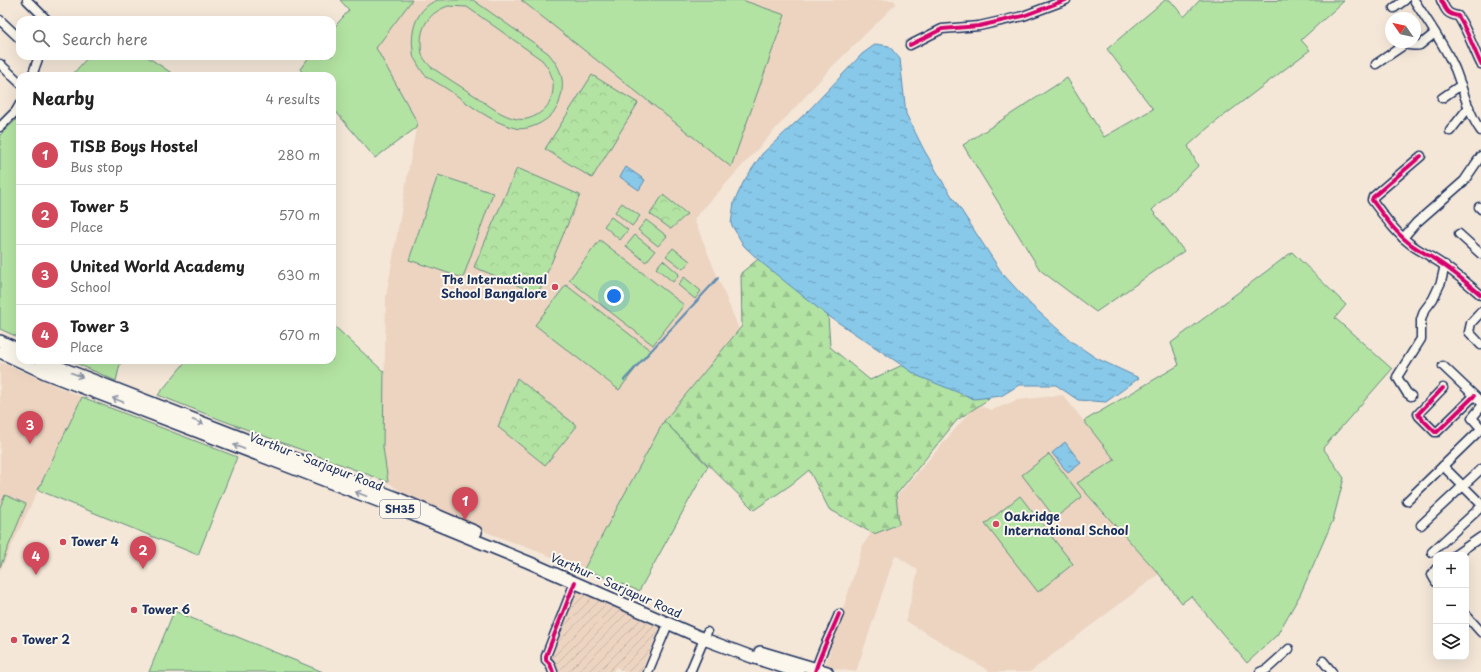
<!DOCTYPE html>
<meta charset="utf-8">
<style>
body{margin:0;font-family:"Playpen Sans",sans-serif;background:#f2f2f2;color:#222}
.controls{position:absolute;right:12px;bottom:12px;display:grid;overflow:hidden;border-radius:8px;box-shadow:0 4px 16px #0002}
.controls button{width:36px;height:36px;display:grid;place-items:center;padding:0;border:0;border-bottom:1px solid #e0e0e0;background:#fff;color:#222;font:20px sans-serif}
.compass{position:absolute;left:1385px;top:12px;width:36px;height:36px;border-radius:50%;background:#fff;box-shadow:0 4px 16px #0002;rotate:304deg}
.you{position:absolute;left:614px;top:296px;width:14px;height:14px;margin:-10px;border:3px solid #fff;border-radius:50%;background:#1a73e8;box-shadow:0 0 0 6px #1a73e833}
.badge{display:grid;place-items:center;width:26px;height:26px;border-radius:50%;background:#d1495b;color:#fff;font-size:13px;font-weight:700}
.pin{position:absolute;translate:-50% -33px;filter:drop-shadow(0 1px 2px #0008)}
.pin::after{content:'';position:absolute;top:21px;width:14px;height:12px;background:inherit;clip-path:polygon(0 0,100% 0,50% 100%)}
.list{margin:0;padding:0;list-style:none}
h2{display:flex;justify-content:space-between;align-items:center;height:52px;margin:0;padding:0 16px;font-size:17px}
h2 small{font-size:13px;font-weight:400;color:#767676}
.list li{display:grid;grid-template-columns:26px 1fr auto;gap:12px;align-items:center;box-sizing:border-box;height:60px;padding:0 16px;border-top:1px solid #e0e0e0}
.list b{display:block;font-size:15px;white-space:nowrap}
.list p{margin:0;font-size:13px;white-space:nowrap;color:#767676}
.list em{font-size:13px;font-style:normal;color:#767676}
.icon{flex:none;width:22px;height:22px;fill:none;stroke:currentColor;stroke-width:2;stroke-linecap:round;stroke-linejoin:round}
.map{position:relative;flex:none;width:1481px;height:672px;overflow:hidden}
.search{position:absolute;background:#fff;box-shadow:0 4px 16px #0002;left:16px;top:16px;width:320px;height:44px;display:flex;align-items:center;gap:10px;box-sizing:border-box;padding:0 14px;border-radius:12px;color:#767676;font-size:15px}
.panel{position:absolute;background:#fff;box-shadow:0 4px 16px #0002;left:16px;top:72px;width:320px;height:292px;border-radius:12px}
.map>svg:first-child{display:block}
.built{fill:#ecd4c1}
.industrial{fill:url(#industrial-furrows)}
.grass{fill:#b3e3a2;stroke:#678980;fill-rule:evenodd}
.forest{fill:url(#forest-firs);stroke:#678980}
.park{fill:url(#park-crowns);stroke:#678980}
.water{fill:url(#water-ripples);stroke:#5c8bb1}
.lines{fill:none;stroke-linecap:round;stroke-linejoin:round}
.stream{stroke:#5c8bb1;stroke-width:2}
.minor-casing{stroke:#1b2f5e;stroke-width:11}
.major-casing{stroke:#1b2f5e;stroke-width:14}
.minor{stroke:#fbf7ec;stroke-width:8}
.major{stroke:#fbf7ec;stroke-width:11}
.cycleway-casing{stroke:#fbf7ec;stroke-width:6}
.cycleway{stroke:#d6006c;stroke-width:4}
.oneway{stroke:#8b93a5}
.poi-dot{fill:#d1495b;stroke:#fbf7ec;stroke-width:1.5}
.labels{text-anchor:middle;stroke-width:4;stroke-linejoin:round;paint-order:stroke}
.shield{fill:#fbf7ec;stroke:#5e6b89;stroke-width:1}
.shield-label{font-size:11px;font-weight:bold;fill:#1b2f5e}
.poi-label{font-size:12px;font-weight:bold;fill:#1b2f5e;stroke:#fbf7ec;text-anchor:start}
.street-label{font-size:12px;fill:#1b2f5e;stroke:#fbf7ec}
</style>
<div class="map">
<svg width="1481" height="672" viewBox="0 0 1481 672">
<defs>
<pattern id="industrial-furrows" width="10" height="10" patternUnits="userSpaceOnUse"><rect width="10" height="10" fill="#ecd4c1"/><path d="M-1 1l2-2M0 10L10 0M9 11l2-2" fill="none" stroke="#cab6a8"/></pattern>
<pattern id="forest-firs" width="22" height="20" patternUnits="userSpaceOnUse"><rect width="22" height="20" fill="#b3e3a2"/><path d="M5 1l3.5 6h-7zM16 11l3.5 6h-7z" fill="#99c38e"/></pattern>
<pattern id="park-crowns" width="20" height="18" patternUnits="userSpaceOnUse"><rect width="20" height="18" fill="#b3e3a2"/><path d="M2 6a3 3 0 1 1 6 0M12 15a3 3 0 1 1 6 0" fill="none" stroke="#99c38e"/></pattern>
<pattern id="water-ripples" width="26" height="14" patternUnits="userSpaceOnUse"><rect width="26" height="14" fill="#88c8e9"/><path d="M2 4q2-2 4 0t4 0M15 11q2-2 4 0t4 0" fill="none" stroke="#6ea3c0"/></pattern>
</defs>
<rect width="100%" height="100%" fill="#f4e7d8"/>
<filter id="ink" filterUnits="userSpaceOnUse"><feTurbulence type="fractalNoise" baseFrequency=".025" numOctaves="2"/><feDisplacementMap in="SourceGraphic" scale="8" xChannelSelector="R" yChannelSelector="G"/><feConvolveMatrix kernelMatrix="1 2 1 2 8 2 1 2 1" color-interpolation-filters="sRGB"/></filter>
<g filter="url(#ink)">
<!-- built -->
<g class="built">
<polygon points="412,0 894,0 896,4 832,67 694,219 739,329 664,421 584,569 491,534 404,494 388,482 383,447 386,296 417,122 375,48"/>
<polygon points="0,362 82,397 0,571"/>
<polygon points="1063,395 1115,460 1077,483 1159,574 1030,672 991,672 906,621 918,570 895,555 856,672 825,667 863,545 892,502 976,405 992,410 1017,400"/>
</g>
<!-- industrial -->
<polygon class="industrial" points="577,589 660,628 641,672 624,672 616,667 613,672 558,672 548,666"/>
<!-- grass -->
<g class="grass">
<polygon points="340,0 412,0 376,48 417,122 416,128 375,158 332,107 332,76 305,76 300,69 310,56 332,56 332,30 349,10"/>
<path d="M 438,0 L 473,0 L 548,53 C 562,69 566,82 559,103 C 554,118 531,132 515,128 C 490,122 468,103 447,89 C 440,84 431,80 424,74 C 421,70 418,65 416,61 C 413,58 413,54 413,50 C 410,30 417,7 438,0 ZM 448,6 L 467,7 L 542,60 C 552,72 556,83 551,99 C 547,111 530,122 517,119 C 502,116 489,106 477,97 C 461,87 446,77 431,67 C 428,64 425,60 423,57 C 421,52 421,45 421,41 C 422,22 432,12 448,6 Z"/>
<polygon points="521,0 742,0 785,15 731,167"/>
<polygon points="1165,0 1170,0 1184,17 1200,0 1344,1 1301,40 1310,50 1209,127 1188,146 1198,166 1152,210 1184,251 1096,312 1040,270 963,145 1067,78 1104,137 1153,109 1107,49"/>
<polygon points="89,56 146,56 176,76 71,76"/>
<polygon points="20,116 20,338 0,329 0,135"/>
<polygon points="438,175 493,193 463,278 409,260"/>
<polygon points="622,203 640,216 632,226 615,212"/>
<polygon points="611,217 628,230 620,240 604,226"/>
<polygon points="646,220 667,236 658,246 638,230"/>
<polygon points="635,235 655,251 646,262 626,246"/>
<polygon points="600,240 684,305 653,345 569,280"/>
<polygon points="673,248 690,261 683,269 666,256"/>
<polygon points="1292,252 1346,305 1335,318 1392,369 1323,448 1344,478 1333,520 1300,595 1277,635 1247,663 1191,596 1182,603 1159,574 1077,483 1115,460 1084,421 1179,365 1171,343"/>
<polygon points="663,260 679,274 673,282 656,268"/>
<polygon points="684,277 701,291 695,299 678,285"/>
<polygon points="566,285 650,350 619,390 535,325"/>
<polygon points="332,324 384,372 383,447 388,482 224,421 158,395 187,360 332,360"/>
<polygon points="69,360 121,360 116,381"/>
<polygon points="82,397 237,457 198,555 38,490"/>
<polygon points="664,421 708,466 639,591 584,569"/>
<polygon points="1049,454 1082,497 1055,518 1022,475"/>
<polygon points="5,495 26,504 0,567 0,507"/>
<polygon points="1020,496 1073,564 1038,592 985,524"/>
<polygon points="174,611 323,672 149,672"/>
</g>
<!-- forest -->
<polygon class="forest" points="767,252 826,284 830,347 870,380 907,363 989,399 957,420 896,495 899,524 874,534 829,509 809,470 792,484 754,510 664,421 742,326 741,273"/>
<!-- park -->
<g class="park">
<polygon points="592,75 638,103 592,178 545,149"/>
<polygon points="517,168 580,195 538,294 474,267"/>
<polygon points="663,195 687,214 671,229 650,214"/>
<polygon points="517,378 577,426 545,465 498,427"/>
</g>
<!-- water -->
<g class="water">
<polygon points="876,44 889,46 900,59 906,114 924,150 944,184 1002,273 1030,304 1071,341 1096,358 1139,378 1106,402 1078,400 1056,385 1019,385 1001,396 974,399 918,376 824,313 762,263 744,246 731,224 734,202 744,181 762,154 809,110 862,54"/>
<polygon points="626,167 645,180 639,190 620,177"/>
<polygon points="1065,442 1081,463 1068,473 1052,453"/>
</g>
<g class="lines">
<!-- stream -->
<polyline class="stream" points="624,380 718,278"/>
<defs>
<g id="minor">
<polyline points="27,0 47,20"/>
<path d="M 1414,0 C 1428,22 1444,44 1455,69 C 1463,89 1468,113 1481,131"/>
<path d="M 1441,0 C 1446,10 1446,14 1458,16 C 1468,31 1473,48 1481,64"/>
<polyline points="1394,8 1405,0"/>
<polyline points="0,20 20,39"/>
<polyline points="910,45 942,29 979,26 1023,16 1066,0"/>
<polyline points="0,64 20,83"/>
<path d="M 1376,64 L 1404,45 C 1410,44 1415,47 1420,45 L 1435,33"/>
<polyline points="32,76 39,56"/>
<polyline points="1442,98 1461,85"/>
<polyline points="0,127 16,111 20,104"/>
<polyline points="1450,131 1469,107"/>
<path d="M 1421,156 L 1373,197 L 1372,200 C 1384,216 1396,234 1413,246 C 1420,251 1427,254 1434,259 C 1451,269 1466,282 1481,295"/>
<polyline points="1479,207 1481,209"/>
<polyline points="1459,234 1481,254"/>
<polyline points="1403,238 1416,223 1464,181 1481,156"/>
<polyline points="1481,312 1471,323 1469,332 1481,345"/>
<polyline points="1443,366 1481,402"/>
<polyline points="1443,388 1418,414 1419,416 1435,432 1437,432 1474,396"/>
<polyline points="1411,396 1407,393 1397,377 1421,339 1421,320 1424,311 1433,299 1441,282 1445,265"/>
<polyline points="1481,407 1472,418 1481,428"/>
<polyline points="1443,466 1481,504"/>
<polyline points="1407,501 1481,429"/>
<polyline points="1421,525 1481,469"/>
<polyline points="1432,552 1481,507"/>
<polyline points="1455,555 1481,537"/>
<polyline points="1436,569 1432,575 1436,582"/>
<polyline points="1466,615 1481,632"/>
<polyline points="1323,661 1332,672"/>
<polyline points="553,672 550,664 546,660 546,656 575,582"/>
<polyline points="648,672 668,624"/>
<polyline points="690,672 707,632"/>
<path d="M 815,672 C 821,651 831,634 839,614"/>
<polyline points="1260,672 1267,669 1289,649"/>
</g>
<g id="major">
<polyline points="0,341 20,350"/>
<polyline points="0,352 45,373 394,507 528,562 704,639 752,657 798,672"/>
<polyline points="41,360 397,498 476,532"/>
<polyline points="760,652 827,672"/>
</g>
</defs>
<!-- minor casing -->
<use href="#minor" class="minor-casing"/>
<!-- major casing -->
<use href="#major" class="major-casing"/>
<!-- minor -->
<use href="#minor" class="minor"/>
<!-- major -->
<use href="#major" class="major"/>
<defs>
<g id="cycleway">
<path d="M 1441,0 C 1446,10 1446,14 1458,16 C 1468,31 1473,48 1481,64"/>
<polyline points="910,45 942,29 979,26 1023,16 1066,0"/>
<path d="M 1421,156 L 1373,197 L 1372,200 C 1384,216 1396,234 1413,246 C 1420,251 1427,254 1434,259 C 1451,269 1466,282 1481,295"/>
<polyline points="1443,388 1418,414 1419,416 1435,432 1437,432 1474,396"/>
<polyline points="553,672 550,664 546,660 546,656 575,582"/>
<path d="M 815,672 C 821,651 831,634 839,614"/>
</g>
</defs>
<!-- cycleway casing -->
<use href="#cycleway" class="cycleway-casing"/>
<!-- cycleway -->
<use href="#cycleway" class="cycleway"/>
</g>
<!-- one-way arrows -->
<defs><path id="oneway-shaft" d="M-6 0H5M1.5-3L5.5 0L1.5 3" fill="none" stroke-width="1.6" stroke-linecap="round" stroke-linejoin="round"/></defs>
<g class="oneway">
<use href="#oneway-shaft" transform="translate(77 375) rotate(21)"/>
<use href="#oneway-shaft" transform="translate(118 400) rotate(-159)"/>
<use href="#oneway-shaft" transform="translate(198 422) rotate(21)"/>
<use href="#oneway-shaft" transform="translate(239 447) rotate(-159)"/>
<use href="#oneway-shaft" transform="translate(361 494) rotate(-159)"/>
</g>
</g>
<!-- markers -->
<g class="poi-dot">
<circle cx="555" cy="287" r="4"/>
<circle cx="996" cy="524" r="4"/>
<circle cx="63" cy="542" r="4"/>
<circle cx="134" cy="610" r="4"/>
<circle cx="14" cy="640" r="4"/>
</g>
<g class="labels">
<!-- shield labels -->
<rect class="shield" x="380" y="500" width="40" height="18" rx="3"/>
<g class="shield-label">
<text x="400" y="513">SH35</text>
</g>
<!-- poi labels -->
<g class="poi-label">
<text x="547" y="284" text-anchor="end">The International<tspan x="547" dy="14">School Bangalore</tspan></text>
<text x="1004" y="521">Oakridge<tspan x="1004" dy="14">International School</tspan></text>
<text x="71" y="546">Tower 4</text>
<text x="142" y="614">Tower 6</text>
<text x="22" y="644">Tower 2</text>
</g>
<!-- street labels -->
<g class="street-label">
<text transform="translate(316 462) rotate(21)" y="4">Varthur - Sarjapur Road</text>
<text transform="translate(616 586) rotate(24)" y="4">Varthur - Sarjapur Road</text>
</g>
</g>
</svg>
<div class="controls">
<button>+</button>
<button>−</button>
<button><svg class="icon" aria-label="layers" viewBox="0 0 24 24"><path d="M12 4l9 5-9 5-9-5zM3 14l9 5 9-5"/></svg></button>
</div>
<svg class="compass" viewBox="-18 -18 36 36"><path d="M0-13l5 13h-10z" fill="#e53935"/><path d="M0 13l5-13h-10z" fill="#767676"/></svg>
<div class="you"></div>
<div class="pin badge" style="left:465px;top:520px">1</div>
<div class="pin badge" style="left:143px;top:569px">2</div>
<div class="pin badge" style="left:30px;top:444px">3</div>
<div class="pin badge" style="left:36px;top:575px">4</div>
<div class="search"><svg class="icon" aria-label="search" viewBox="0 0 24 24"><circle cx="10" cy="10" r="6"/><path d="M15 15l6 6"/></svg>Search here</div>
<section class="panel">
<h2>Nearby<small>4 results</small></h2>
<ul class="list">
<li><span class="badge">1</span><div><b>TISB Boys Hostel</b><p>Bus stop</p></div><em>280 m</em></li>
<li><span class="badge">2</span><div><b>Tower 5</b><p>Place</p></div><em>570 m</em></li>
<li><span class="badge">3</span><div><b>United World Academy</b><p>School</p></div><em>630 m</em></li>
<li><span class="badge">4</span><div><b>Tower 3</b><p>Place</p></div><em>670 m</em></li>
</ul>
</section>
</div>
